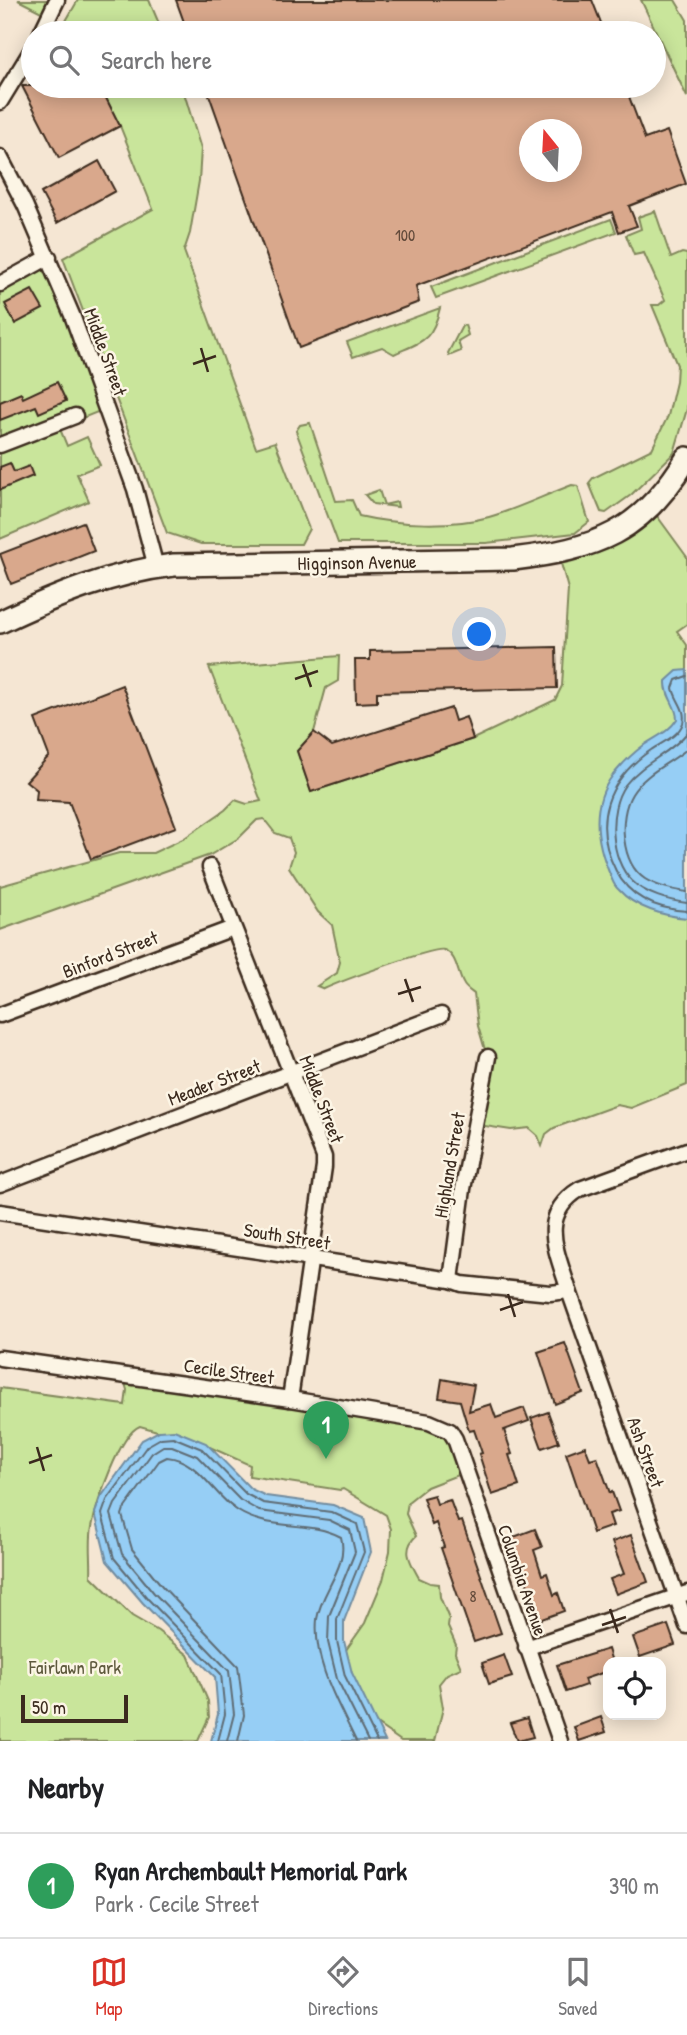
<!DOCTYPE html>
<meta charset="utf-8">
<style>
body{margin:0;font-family:"Patrick Hand",sans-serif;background:#f6f6f6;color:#202124}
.controls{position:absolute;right:21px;bottom:21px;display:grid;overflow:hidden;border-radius:14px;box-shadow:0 4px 18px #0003}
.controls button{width:63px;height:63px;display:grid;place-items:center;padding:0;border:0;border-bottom:2px solid #e0e0e0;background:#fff;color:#202124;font:35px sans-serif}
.compass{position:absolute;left:519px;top:119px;width:63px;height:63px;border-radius:50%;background:#fff;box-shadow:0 4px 18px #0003;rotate:342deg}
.scale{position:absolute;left:21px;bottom:18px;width:107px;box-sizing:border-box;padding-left:7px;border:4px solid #3b2a1e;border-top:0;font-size:19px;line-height:24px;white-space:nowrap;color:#3b2a1e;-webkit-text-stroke:5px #fcf5e5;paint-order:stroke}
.you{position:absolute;left:480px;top:635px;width:24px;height:24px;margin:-18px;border:5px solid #fff;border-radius:50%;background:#1a73e8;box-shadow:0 0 0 10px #1a73e833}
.badge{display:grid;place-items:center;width:46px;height:46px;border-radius:50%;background:#d93025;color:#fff;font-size:23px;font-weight:700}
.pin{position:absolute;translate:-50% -58px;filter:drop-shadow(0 2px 4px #0008)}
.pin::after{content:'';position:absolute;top:37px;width:24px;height:21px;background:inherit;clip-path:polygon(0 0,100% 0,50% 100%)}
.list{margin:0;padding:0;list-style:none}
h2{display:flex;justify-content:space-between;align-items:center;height:91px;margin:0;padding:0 28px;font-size:30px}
h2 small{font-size:23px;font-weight:400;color:#757577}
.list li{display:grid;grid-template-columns:46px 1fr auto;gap:21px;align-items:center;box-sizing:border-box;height:105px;padding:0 28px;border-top:2px solid #e0e0e0}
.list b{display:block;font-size:26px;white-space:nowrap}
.list p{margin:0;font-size:23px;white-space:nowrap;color:#757577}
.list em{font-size:23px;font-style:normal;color:#757577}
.icon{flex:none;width:38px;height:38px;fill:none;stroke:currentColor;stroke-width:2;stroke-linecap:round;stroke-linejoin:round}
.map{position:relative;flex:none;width:687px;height:1741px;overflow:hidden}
.search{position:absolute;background:#fff;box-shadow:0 4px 18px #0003;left:21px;right:21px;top:21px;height:77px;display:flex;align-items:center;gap:18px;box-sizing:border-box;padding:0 24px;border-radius:38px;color:#757577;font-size:26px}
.sheet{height:196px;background:#fff}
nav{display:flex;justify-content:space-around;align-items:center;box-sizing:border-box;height:98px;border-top:2px solid #e0e0e0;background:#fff;font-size:19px;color:#757577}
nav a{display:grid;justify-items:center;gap:4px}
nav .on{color:#d93025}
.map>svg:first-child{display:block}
.green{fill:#c9e59b;stroke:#82885c;stroke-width:2}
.water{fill:#96cef5;stroke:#728c9f;stroke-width:2}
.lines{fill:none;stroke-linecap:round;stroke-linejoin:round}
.shore{stroke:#5f6c74;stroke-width:2}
.building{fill:#d9a88c;stroke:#3b2a1e;stroke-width:2;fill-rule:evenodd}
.street-casing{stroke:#3b2a1e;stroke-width:19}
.secondary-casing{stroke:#3b2a1e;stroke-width:26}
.street{stroke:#fcf5e5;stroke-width:14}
.secondary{stroke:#fcf5e5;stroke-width:21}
.ticks{fill:none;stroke:#3b2a1e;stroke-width:2.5}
.labels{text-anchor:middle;stroke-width:5;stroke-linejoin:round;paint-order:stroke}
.number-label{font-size:16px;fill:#624a3a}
.street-label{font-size:19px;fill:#3b2a1e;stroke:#fcf5e5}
.park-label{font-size:19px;fill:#5e593d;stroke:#fcf5e5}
</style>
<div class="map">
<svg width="687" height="1741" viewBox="0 0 687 1741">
<rect width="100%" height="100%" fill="#f5e6d3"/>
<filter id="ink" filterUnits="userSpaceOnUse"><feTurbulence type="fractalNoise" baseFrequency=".0143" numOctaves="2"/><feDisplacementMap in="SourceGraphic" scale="14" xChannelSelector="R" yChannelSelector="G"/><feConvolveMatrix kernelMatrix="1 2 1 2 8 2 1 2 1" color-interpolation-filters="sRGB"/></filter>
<g filter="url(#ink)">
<!-- green -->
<g class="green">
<polygon points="18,0 61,0 51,17"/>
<polygon points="78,0 149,0 163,33 59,33"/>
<polygon points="641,0 675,0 687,20 687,97"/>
<polygon points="100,86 182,86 201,149 199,181 190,233 184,251 256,448 275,442 309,529 301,544 201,544 167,533 63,258 153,209 120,126"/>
<polygon points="655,211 671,258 682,253 687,254 687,409 674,453 631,495 606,513 601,512 589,483 593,478 652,449 668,416 676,382 677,365 652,305 659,305 665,300 644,253 634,255 626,235 641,229 638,217"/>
<polygon points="611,219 616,232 436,298 431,287"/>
<polygon points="49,257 105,409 65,425 60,429 67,446 87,437 100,465 77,474 89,501 0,539 0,284"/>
<path d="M 440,308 C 432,341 423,341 394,354 L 382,347 L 353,357 L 347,342 Z"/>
<polygon points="465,325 468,335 458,341 461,351 449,356 448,353 462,326"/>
<path d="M 310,423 L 336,501 L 352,500 L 359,516 C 397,525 452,527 489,517 C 517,509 545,495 572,485 L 578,486 L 589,522 L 575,533 L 486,543 L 338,543 L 296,431 L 300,425 Z"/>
<polygon points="379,490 384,505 397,502 398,507 373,504 365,495"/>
<path d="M 652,509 L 687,557 L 687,624 L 677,631 L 687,645 L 687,1085 L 631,1108 L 617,1105 L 554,1128 L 546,1134 L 542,1146 L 538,1136 L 529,1128 L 511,1130 L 478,1125 L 488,1060 L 478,1026 L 474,994 C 470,991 465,988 463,983 C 457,972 457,955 444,950 C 435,946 339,982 324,989 L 317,986 L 337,973 L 340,962 L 332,925 L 318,912 L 289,867 L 294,852 L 289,838 L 275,833 L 264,819 L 257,820 L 239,838 L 210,855 L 0,930 L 0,886 L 119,853 L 153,853 L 183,839 L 225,810 L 235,800 L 247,804 L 261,801 L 209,667 L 339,656 L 338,681 L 326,688 L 314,732 L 297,751 L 311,792 L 473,739 L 555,700 L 562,686 L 568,589 L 559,556 Z"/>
<path d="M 125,1383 L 281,1403 L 448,1431 L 463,1473 L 427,1487 L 408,1502 L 406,1514 L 416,1536 C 401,1550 411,1563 419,1578 L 430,1583 L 439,1584 L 440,1597 L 449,1619 L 448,1627 L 456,1645 L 455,1653 L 461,1668 L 447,1674 L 439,1684 L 443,1708 L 435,1741 L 401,1741 L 378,1725 L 349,1695 L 346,1650 L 365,1623 L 383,1580 L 390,1551 L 391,1529 L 386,1515 L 343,1489 L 340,1490 L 249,1476 L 250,1465 L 203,1444 L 140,1426 C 119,1434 96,1505 92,1527 C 89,1543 92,1561 91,1576 L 132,1616 L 158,1631 L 188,1655 L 208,1701 L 209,1717 L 198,1741 L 0,1741 L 0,1388 L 125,1405 L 127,1390 Z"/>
</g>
<!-- water -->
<g class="water">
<path d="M 687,670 L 687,918 C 664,916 635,908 619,890 C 614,886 613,882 611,877 C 596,843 589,806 613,775 C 622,764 633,753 644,745 C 657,736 669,732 677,719 C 677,705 665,697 666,681 L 677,671 Z"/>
<polygon points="174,1430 206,1443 251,1489 266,1496 333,1505 364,1518 371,1552 344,1621 344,1641 352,1673 385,1741 211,1741 218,1714 215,1677 143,1603 107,1561 95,1513 101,1497 142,1440 159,1431"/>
</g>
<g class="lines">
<!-- shore -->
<g class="shore">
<path d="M 687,676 L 676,680 L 673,688 C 675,700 687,709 683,723 C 678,737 662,742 651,750 C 607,780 591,822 616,871 C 630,898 657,909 687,911"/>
<path d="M 687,733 C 670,754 643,762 625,785 C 607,810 610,860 632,881 C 645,894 669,901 687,903"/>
<path d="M 687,749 C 669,764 645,773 632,794 C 618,817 621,863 645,879 C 656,886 674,890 687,892"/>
<polyline points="218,1741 225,1714 221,1674 148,1599 114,1558 102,1514 107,1500 147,1446 161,1438 173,1437 202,1449 246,1494 263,1503 331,1512 357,1524 364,1552 337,1619 337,1641 345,1676 377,1741"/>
<polyline points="227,1741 234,1714 229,1671 154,1593 122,1554 111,1514 115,1504 152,1453 163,1446 172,1446 197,1456 240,1500 259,1511 329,1520 350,1530 355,1552 329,1616 328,1642 337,1679 368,1741"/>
<path d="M 238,1741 L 244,1715 L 238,1666 L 162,1586 L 132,1549 L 122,1515 L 124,1509 L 159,1461 L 167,1457 C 200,1460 212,1495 238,1511 C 269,1531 309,1520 341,1537 C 349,1566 321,1591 317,1619 C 313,1662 338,1703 356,1741"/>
</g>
</g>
<!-- building -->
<g class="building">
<polygon points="176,0 592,0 605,33 188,33"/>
<polygon points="22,86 100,86 120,126 59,158"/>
<path d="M 206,86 L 625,86 L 645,139 L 667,131 L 686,184 L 629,206 L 637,226 L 619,232 L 612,212 L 416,286 L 419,302 L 299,348 ZM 529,130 L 571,130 L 571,172 L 529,172 Z"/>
<polygon points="99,161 115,191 57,223 41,193"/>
<polygon points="32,290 43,309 15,324 5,304"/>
<polygon points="57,382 66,401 39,413 36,406 0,420 0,402 21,393 23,398"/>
<polygon points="10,463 14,472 29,466 33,476 0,490 0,467"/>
<polygon points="83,522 94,551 11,584 0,554"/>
<polygon points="556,647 557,688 377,692 377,702 356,703 355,660 370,660 370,651"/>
<polygon points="122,685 176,827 91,859 69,802 36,800 37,790 26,781 49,756 35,719"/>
<polygon points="451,708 455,721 466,717 473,739 311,792 297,751 314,732 332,746"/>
<polygon points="565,1343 583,1393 555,1404 538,1352"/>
<polygon points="442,1379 474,1385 469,1411 491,1404 496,1418 524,1408 529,1421 504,1430 512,1454 509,1455 519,1486 492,1495 479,1454 482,1453 474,1430 469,1431 460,1401 439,1398"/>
<polygon points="548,1412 559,1442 542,1448 531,1418"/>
<polygon points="585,1446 590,1459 597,1457 610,1493 612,1492 619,1511 609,1514 613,1526 593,1533 566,1453"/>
<polygon points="434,1495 437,1504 450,1500 458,1522 462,1521 501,1633 474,1642 441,1548 444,1547 436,1523 432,1525 423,1498"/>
<polygon points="535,1529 542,1547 534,1550 542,1575 547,1573 554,1595 558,1593 564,1611 539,1620 518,1556 513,1555 509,1541 512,1540 511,1538"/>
<polygon points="631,1535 648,1582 616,1594 610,1579 624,1574 612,1542"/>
<polygon points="668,1625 675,1645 640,1657 633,1637"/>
<polygon points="608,1649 612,1662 608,1662 608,1671 584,1679 586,1685 566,1692 557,1665"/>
<polygon points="504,1655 512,1677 489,1684 482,1663"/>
<polygon points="601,1717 606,1732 579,1741 574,1727"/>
<polygon points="527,1718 533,1737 517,1741 510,1723"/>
</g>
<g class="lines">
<defs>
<g id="street">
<polyline points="41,33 57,0"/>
<polyline points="0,102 33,48"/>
<polyline points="0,157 25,205 72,315 135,489 156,567"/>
<polyline points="0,284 49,257"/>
<polyline points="0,445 75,416"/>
<polyline points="210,867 324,1157 324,1167 290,1399"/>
<polyline points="0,1015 233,928"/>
<path d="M 687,1150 L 580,1189 C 537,1216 557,1251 569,1291 L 687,1626"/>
<polyline points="0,1184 441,1015"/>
<polyline points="0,1212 451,1280 462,1284 550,1293 569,1291"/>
<polyline points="451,1280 463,1189 488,1057"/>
<polyline points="0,1358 290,1399 429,1422 450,1431 455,1439 560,1741"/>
<polyline points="526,1648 687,1593"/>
</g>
<path id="secondary" d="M 0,622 C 55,596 113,572 174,565 L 513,559 C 596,549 642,533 687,458"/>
</defs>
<!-- street casing -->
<use href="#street" class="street-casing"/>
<!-- secondary casing -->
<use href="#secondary" class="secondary-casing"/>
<!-- street -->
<use href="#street" class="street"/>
<!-- secondary -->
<use href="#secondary" class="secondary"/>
</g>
</g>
<!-- ticks -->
<path class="ticks" d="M 201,348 L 208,372M 193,364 L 216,356M 303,664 L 311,687M 295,679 L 318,671M 405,979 L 413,1002M 398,994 L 421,987M 508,1294 L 515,1317M 500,1310 L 523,1302M 37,1447 L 44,1471M 29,1463 L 52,1455M 610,1609 L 618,1633M 602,1625 L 626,1617"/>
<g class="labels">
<!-- number labels -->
<g class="number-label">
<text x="405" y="241">100</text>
<text x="473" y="1602">8</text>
</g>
<!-- street labels -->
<g class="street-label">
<text transform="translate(106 352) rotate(70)" y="7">Middle Street</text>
<text transform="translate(357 562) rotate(-1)" y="7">Higginson Avenue</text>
<text transform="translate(110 954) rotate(-21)" y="7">Binford Street</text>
<text transform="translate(214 1082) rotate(-21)" y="7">Meader Street</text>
<text transform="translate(322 1099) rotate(69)" y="7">Middle Street</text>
<text transform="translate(449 1165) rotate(-80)" y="7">Highland Street</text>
<text transform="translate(287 1236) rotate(9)" y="7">South Street</text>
<text transform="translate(229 1371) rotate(8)" y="7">Cecile Street</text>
<text transform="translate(646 1452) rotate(70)" y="7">Ash Street</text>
<text transform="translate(523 1580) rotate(71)" y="7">Columbia Avenue</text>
</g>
<!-- park labels -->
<g class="park-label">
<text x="75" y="1674">Fairlawn Park</text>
</g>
</g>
</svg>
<div class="controls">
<button><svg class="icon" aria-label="locate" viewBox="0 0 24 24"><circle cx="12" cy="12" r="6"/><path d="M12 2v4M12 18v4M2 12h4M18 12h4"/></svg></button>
</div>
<svg class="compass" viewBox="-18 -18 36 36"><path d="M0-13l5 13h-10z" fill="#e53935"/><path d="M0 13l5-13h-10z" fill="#757577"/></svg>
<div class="scale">50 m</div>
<div class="you"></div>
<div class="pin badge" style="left:326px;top:1459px;background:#2e9e5b">1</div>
<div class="search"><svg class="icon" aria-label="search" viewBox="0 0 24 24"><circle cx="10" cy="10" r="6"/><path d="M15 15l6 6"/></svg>Search here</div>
</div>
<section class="sheet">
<h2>Nearby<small></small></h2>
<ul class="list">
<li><span class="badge" style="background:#2e9e5b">1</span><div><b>Ryan Archembault Memorial Park</b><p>Park · Cecile Street</p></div><em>390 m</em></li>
</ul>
</section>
<nav>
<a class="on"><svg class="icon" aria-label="map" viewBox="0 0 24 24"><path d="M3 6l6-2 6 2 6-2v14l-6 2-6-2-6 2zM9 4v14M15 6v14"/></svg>Map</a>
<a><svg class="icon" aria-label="directions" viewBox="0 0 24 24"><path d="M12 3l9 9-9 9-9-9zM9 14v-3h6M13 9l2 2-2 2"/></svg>Directions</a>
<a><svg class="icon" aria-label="saved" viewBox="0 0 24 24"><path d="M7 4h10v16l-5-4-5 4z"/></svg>Saved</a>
</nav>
